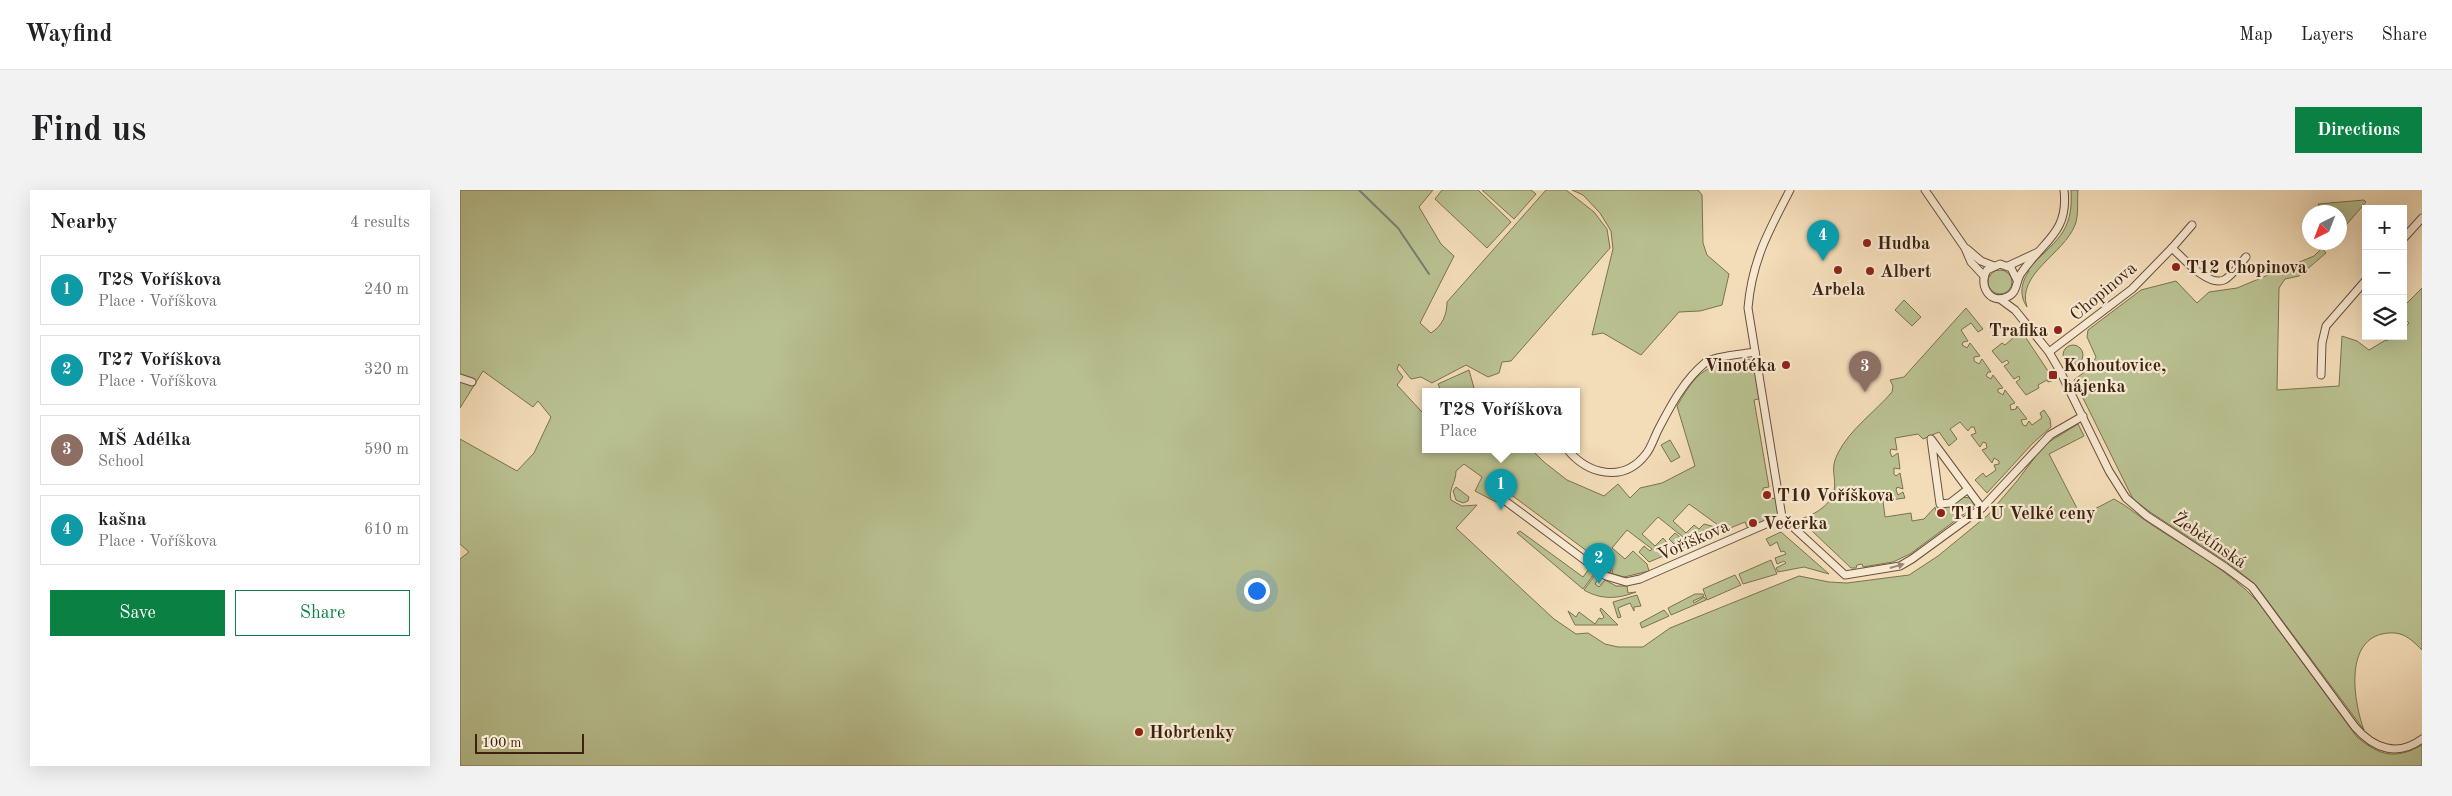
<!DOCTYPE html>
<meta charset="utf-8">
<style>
body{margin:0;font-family:"Old Standard TT",serif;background:#f2f2f2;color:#202124}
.controls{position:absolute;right:15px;top:15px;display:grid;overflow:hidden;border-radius:0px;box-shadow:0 5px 20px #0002}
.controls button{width:45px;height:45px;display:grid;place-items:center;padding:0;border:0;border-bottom:1px solid #e0e0e0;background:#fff;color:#202124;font:25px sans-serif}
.compass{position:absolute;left:1842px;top:15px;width:45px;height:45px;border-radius:50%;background:#fff;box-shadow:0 5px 20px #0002;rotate:222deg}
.scale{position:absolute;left:15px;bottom:12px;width:109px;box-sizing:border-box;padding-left:5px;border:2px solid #3d2211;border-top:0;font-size:14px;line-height:18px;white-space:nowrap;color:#3d2211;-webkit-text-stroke:4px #f7e8d1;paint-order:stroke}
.you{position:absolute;left:796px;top:400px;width:18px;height:18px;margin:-12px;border:4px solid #fff;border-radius:50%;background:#1a73e8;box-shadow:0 0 0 8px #1a73e833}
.badge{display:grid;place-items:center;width:32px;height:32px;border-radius:50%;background:#0b8043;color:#fff;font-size:16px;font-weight:700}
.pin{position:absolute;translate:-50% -41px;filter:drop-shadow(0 1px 2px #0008)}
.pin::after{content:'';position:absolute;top:26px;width:18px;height:15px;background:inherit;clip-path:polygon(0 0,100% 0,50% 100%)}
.popup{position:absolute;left:962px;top:198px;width:158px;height:65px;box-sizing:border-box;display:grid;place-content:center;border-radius:0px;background:#fff;filter:drop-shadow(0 1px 4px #0005);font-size:16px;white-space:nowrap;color:#757577}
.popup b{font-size:19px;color:#202124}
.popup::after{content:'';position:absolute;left:50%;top:100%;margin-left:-10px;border:10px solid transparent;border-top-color:#fff}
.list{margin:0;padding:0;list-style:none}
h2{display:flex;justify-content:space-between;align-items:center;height:65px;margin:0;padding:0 20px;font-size:21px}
h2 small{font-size:16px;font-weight:400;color:#757577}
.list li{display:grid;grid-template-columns:32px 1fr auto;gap:15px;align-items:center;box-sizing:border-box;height:70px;margin:0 10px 10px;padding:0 10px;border:1px solid #e0e0e0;border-radius:0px}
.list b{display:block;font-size:19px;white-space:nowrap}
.list p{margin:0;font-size:16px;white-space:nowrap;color:#757577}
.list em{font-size:16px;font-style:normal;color:#757577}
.actions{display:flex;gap:10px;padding:15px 20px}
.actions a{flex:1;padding:11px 0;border:1px solid #0b8043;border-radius:0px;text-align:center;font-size:18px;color:#0b8043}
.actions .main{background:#0b8043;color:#fff}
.icon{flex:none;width:28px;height:28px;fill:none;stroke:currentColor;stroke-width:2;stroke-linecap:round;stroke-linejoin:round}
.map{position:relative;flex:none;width:1962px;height:576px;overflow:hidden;border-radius:0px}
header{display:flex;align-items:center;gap:30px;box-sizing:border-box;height:70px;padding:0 25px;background:#fff;border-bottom:1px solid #e0e0e0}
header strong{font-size:24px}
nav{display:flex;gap:28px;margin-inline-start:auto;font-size:18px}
.intro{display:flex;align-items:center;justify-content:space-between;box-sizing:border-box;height:120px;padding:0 30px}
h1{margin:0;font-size:35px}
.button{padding:12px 22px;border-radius:0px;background:#0b8043;color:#fff;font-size:18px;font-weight:700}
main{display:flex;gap:30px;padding:0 30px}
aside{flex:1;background:#fff;border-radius:0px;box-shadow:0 5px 20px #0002}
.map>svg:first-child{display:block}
.green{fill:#b9c090;stroke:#7b7150;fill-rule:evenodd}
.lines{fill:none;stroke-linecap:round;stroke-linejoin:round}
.stream{stroke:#757e71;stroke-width:2}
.minor-casing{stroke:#6a503b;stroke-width:9}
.minor{stroke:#f7e8d1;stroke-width:7}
.oneway{fill:#9a8571}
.poi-dot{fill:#8f2418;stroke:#f7e8d1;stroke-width:2}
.labels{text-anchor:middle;stroke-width:4.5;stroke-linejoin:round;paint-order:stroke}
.poi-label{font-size:18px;font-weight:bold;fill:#3d2211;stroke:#f7e8d1;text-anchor:start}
.street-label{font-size:18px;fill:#3d2211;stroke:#f7e8d1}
</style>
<header>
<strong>Wayfind</strong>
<nav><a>Map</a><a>Layers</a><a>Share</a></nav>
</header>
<div class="intro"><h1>Find us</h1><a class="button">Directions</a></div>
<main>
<aside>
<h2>Nearby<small>4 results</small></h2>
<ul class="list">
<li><span class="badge" style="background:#0f9aa8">1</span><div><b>T28 Voříškova</b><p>Place · Voříškova</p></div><em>240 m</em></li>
<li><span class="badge" style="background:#0f9aa8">2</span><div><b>T27 Voříškova</b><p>Place · Voříškova</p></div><em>320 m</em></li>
<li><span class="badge" style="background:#8d6e63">3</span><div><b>MŠ Adélka</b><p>School</p></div><em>590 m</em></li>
<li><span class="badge" style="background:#0f9aa8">4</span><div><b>kašna</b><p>Place · Voříškova</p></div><em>610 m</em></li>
</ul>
<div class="actions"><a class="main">Save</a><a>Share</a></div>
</aside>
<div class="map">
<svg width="1962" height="576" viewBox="0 0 1962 576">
<rect width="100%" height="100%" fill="#f3dcb8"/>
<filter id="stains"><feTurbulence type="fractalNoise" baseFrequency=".004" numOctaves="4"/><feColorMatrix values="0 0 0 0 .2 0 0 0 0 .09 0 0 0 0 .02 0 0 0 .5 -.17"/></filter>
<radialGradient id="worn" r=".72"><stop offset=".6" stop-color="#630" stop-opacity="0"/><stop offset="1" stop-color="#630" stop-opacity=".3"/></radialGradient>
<!-- green -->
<g class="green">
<path d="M 0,0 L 973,0 L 959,17 L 981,54 L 994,66 L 960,133 L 971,143 C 982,136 987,125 987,112 L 1086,0 L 1106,0 L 1134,22 L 1147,39 L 1150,58 L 1051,171 L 1042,172 L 1039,183 L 1028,187 L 1006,175 L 972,193 L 961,187 L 951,189 L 939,174 L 937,179 L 943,187 L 937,195 L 962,222 L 966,221 L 966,259 L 1071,259 L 1084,272 L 1107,290 L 1144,306 L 1158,294 L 1170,308 L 1180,298 L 1202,293 L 1235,276 L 1217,216 C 1242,172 1249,177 1297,168 L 1303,208 L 1294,210 L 1309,297 L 1303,298 L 1304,309 L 1319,308 L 1322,327 L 1289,342 L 1285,332 L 1219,359 L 1209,349 L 1215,343 L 1221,348 L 1223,347 L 1198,327 L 1182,344 L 1195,356 L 1203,348 L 1215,361 L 1189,372 L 1179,362 L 1184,356 L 1190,361 L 1192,359 L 1167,340 L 1152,358 L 1165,369 L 1173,361 L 1187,374 L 1189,381 L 1164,387 L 1153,384 L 1149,367 L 1151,384 L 1143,379 L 1143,373 L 1046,301 L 1038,313 L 1015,301 L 1022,287 L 1004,274 L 996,281 C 996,293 988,299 991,310 L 1002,316 L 1017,315 L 996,338 L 1094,429 L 1116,444 L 1128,443 L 1145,454 L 1158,457 L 1183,457 L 1210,438 L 1339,386 L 1369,392 L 1387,393 L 1449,385 L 1478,366 L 1528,325 L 1557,291 L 1584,255 L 1618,234 L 1624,246 L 1589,264 L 1621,326 L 1654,309 C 1668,316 1679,327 1692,335 C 1728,359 1769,380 1798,412 L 1897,547 C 1920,566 1935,570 1962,555 L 1962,576 L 0,576 L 0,369 L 9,362 L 0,354 L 0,249 L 57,281 L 74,263 L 91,227 L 78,211 L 73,217 L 23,181 L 0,218 ZM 1229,314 L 1258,335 L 1259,338 L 1244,334 L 1239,339 L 1234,335 L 1226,343 L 1213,331 Z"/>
<polygon points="982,0 1018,0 1051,32 1027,58 975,9"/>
<polygon points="1022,0 1071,0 1076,4 1054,29"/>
<polygon points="1112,0 1238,0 1242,5 1243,53 1247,65 1269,84 1262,115 1240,121 1219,122 1181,165 1143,143 1132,145 1153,59 1151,41 1140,23 1123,5"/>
<path d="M 1611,0 L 1618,0 C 1617,11 1619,25 1615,35 C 1604,64 1556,84 1567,117 C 1559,105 1561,93 1569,81 L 1568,79 C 1594,51 1614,44 1611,0 Z"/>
<polygon points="1904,10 1906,12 1880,42 1880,22 1862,22 1858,14"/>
<path d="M 1862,58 L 1866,63 L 1839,86 L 1825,89 L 1819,98 L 1817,200 L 1879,196 L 1882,146 L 1897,151 L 1909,160 L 1924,151 L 1943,146 L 1943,140 L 1949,133 L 1943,127 L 1943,117 L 1962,98 L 1962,460 C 1949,447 1941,440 1922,444 C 1884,453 1894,513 1904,540 L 1795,394 L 1768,373 L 1690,322 L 1673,309 L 1614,190 L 1631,177 L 1636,167 L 1627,147 L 1628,140 L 1681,100 L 1716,91 L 1737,113 L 1749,102 L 1777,98 L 1854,66 Z"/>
<circle cx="1540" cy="92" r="12"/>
<polygon points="1444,110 1461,127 1452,136 1435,120"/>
<path d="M 1506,118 L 1523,139 L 1518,142 L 1511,133 L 1501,140 L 1508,151 L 1503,152 L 1502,155 L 1507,158 L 1510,153 L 1520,166 L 1514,167 L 1514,171 L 1519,174 L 1522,169 L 1531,182 L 1528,182 L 1526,186 L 1531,189 L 1533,185 L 1543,198 L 1538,199 L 1538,202 L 1543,205 L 1545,200 L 1555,213 L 1550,215 L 1551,220 L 1556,219 L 1557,216 L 1567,229 L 1561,230 L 1563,235 L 1566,236 L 1569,231 L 1572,235 L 1582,228 L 1580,223 L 1584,220 L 1590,229 L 1591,237 L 1573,253 L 1527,303 L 1515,290 L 1523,283 L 1526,287 L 1536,280 L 1534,275 L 1539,274 L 1539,271 L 1534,268 L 1532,273 L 1522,260 L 1527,258 L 1526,253 L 1523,252 L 1520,257 L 1511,245 L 1516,243 L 1514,237 L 1511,237 L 1508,241 L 1500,232 L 1490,239 L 1497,249 L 1489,256 L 1479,242 L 1463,249 L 1458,244 L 1435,248 L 1437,260 L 1431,259 L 1430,262 L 1432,267 L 1438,263 L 1440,279 L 1434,278 L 1434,284 L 1436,286 L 1440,283 L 1443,299 L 1437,297 L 1436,300 L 1438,305 L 1443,302 L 1445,308 L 1423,311 L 1425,327 L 1451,323 L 1452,331 L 1464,329 L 1475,317 L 1477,327 L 1486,326 L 1484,315 L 1503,307 L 1510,308 L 1515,316 L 1450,364 L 1433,372 L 1403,377 L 1402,374 L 1397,375 L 1396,378 L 1391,378 L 1350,339 L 1351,336 L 1343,328 C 1354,325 1372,314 1374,301 C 1377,287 1369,280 1378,263 C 1390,239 1415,222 1432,202 L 1433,196 L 1430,190 L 1444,187 Z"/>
<polygon points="1560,139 1594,190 1588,192 1587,190 1578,195 1579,198 1566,205 1556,192 1560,189 1559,186 1554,189 1544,176 1549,173 1547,170 1542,173 1532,161 1542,153 1545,155 1553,148 1552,145"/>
<circle cx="1613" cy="165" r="10"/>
<polygon points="1009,180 1014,198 1001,201 981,201 978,194"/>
<polygon points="1210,250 1220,267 1211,272 1201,255"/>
<polygon points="996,297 1009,307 1008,311 1003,313 996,310 993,301"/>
<polygon points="1060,341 1123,387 1129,379 1134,384 1123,399 1057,343"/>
<polygon points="1321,342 1369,384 1344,377 1318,382 1316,378 1326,373 1324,371 1317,374 1315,368 1326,364 1324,361 1321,362 1317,352 1310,356 1306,349"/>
<polygon points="1311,370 1317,384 1283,394 1279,384"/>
<path d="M 1135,385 L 1140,387 L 1135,394 L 1139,397 L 1145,390 L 1156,396 L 1167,396 L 1168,403 L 1176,402 C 1158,409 1141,410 1124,400 Z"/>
<polygon points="1275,385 1281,395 1247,410 1243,399"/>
<polygon points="1235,404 1243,404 1244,406 1233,411 1234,413 1244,407 1246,410 1211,425 1208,418"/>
<polygon points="1177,405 1181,416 1174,417 1174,421 1170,413 1158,418 1161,427 1158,428 1153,412"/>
<polygon points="1141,418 1158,435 1115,435 1108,421 1116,427 1119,422 1135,434 1139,428 1142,429 1144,427 1140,420"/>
<polygon points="1204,420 1209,426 1182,438 1180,433"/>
</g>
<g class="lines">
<!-- stream -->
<polyline class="stream" points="899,0 938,38 969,84"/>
<defs>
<g id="minor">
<polyline points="1465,0 1505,58 1511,72 1524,86"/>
<polyline points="1943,49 1962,28"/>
<polyline points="1712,58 1732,35"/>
<polyline points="1507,59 1521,71 1534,76"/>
<polyline points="1548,76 1576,63"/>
<path d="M 1557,90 L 1551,78 L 1540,74 L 1527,80 C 1518,94 1529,115 1547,107 C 1559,102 1555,90 1562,82 C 1583,51 1609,43 1604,0"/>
<path d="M 1540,109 L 1555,120 L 1589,162 L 1600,181 L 1649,281 L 1666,308 L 1687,326 L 1765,377 L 1792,397 L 1895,537 C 1914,559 1938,567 1962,549"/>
<path d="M 1589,162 L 1672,99 L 1712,58 C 1723,68 1748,97 1764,90 C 1772,86 1780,74 1786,67"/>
<polyline points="1861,185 1862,153 1866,136 1906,90"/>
<polyline points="0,188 12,192"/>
<path d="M 1107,259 C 1127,284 1163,294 1186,264 C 1191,258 1194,248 1198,240 C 1211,215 1224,190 1246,172 C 1254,166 1284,164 1295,162"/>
<polyline points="1508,299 1490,313 1480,314 1471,249 1519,314 1522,318"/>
<polyline points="1044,310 1146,386 1166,392 1180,389 1322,327"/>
<polyline points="1322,327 1385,385 1440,376 1452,369 1522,318 1590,245 1623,226"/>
<path d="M 1322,327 L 1288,118 C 1292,71 1308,42 1330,0"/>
</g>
</defs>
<!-- minor casing -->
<use href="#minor" class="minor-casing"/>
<!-- minor -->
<use href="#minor" class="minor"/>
</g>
<!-- one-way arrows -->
<defs><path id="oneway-solid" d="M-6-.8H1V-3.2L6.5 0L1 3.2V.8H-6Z" transform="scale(1.25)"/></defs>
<use class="oneway" href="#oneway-solid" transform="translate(1437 376) rotate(-16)"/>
<!-- markers -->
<g class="poi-dot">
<circle cx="1407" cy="53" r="5"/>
<circle cx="1716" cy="77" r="5"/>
<circle cx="1378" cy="80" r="5"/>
<circle cx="1410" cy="81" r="5"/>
<circle cx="1598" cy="140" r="5"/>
<circle cx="1326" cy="175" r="5"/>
<rect x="1588" y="180" width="10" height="10" rx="2.5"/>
<circle cx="1307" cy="305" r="5"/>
<circle cx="1481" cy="323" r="5"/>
<circle cx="1293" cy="333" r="5"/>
<circle cx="679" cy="542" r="5"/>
</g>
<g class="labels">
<!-- poi labels -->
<g class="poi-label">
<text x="1417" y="59">Hudba</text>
<text x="1726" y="83">T12 Chopinova</text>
<text x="1420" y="87">Albert</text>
<text x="1378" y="105" text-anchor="middle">Arbela</text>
<text x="1588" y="146" text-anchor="end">Trafika</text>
<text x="1316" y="181" text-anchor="end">Vinotéka</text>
<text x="1603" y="181">Kohoutovice,<tspan x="1603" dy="21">hájenka</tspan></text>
<text x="1317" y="311">T10 Voříškova</text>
<text x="1491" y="329">T11 U Velké ceny</text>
<text x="1303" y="339">Večerka</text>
<text x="689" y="548">Hobrtenky</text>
</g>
<!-- street labels -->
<g class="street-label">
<text transform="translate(1643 101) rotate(-40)" y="6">Chopinova</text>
<text transform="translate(1233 350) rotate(-24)" y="6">Voříškova</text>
<text transform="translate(1750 350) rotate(34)" y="6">Žebětínská</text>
</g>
</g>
<rect width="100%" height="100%" filter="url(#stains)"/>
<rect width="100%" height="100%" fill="url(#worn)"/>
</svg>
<div class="controls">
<button>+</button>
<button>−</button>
<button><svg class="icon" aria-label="layers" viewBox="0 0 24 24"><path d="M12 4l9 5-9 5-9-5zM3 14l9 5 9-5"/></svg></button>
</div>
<svg class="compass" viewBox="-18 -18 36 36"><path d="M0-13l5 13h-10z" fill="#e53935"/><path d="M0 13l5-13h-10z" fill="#757577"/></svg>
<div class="scale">100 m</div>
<div class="you"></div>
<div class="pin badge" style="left:1041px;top:320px;background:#0f9aa8">1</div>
<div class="popup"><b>T28 Voříškova</b>Place</div>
<div class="pin badge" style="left:1139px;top:394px;background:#0f9aa8">2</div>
<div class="pin badge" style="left:1405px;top:202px;background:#8d6e63">3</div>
<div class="pin badge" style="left:1363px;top:71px;background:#0f9aa8">4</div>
</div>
</main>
